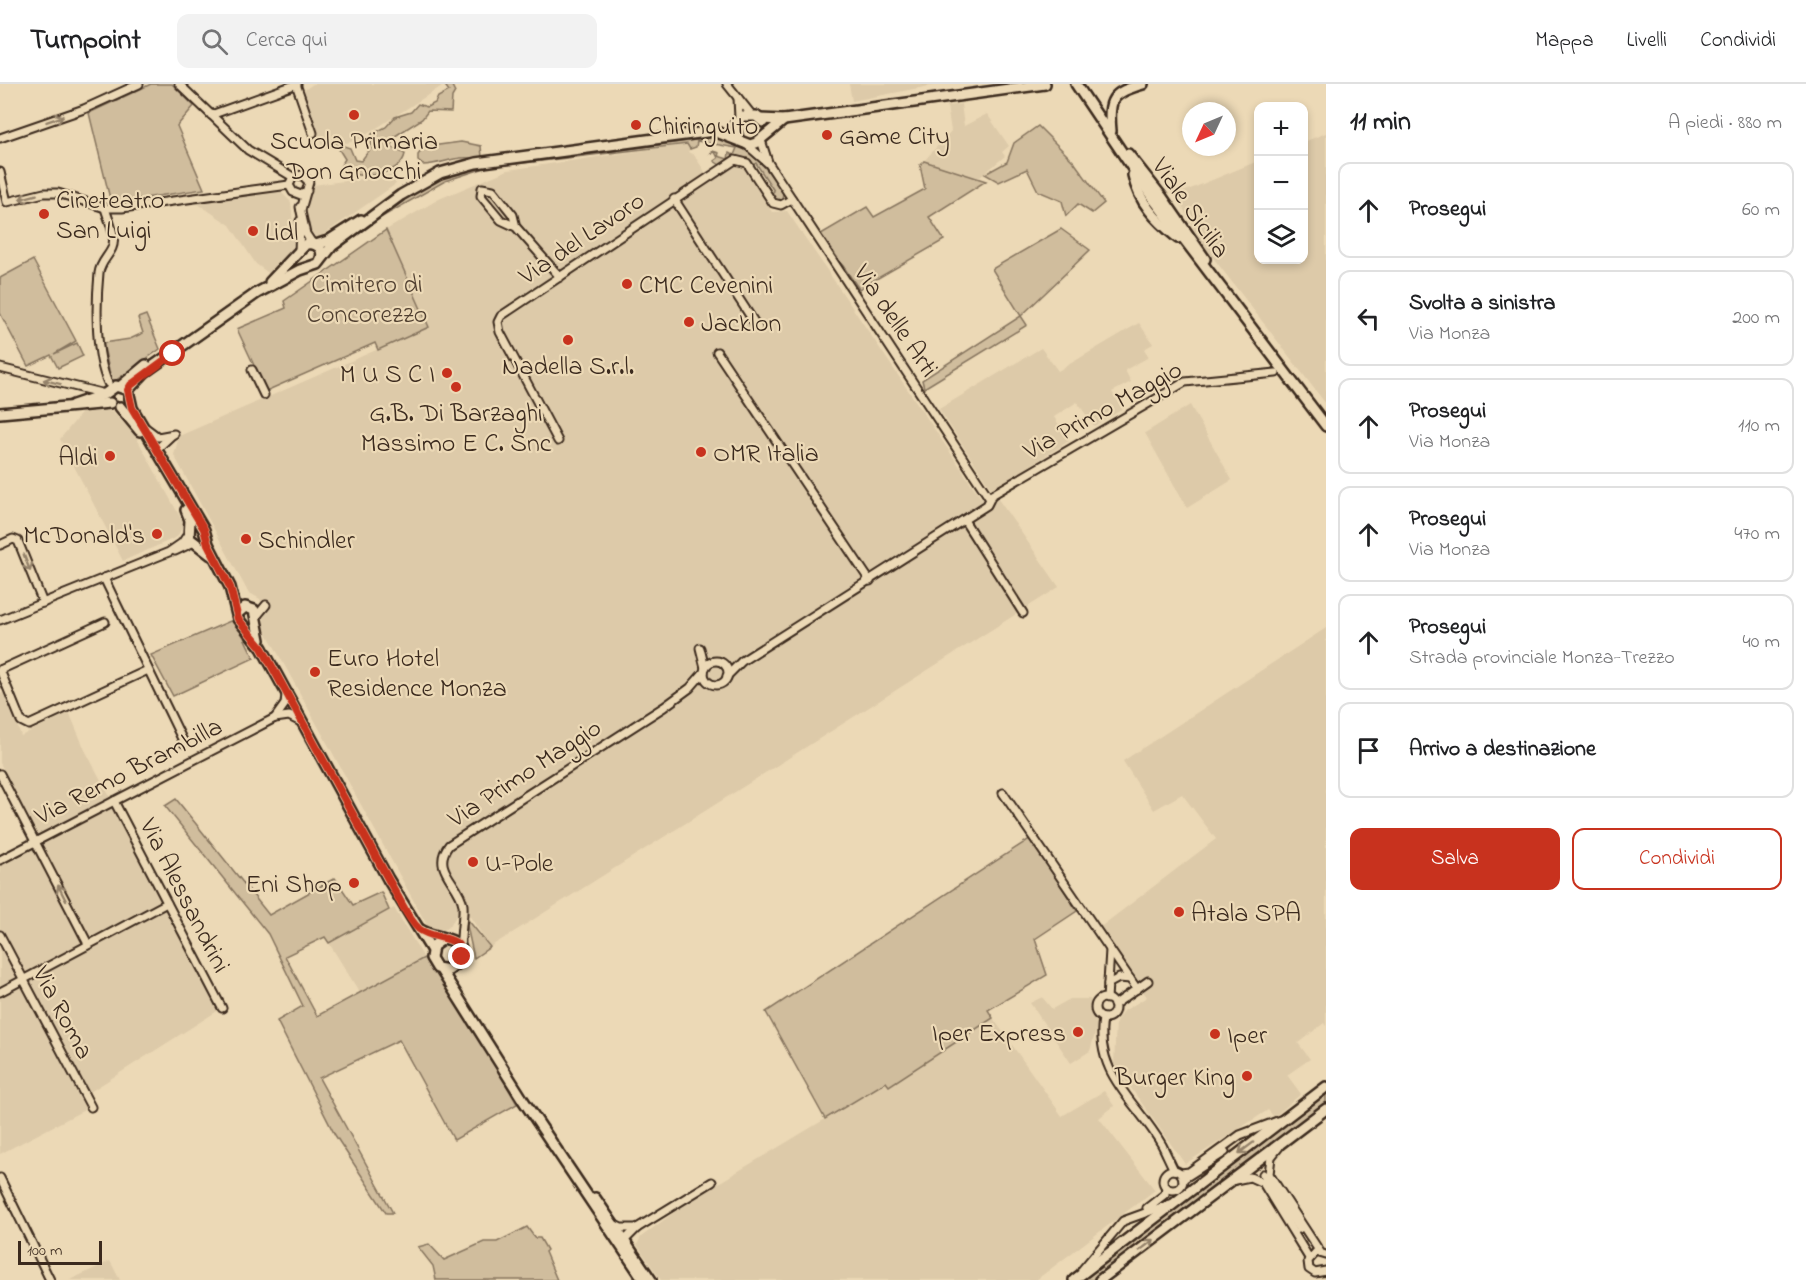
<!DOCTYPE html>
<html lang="it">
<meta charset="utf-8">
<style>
body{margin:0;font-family:"Indie Flower",sans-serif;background:#f2f2f2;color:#202124}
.controls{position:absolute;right:18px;top:18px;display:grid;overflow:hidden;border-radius:12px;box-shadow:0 3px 9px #0003}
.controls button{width:54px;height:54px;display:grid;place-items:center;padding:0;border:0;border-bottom:2px solid #e0e0e0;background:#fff;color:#202124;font:30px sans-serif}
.compass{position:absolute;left:1182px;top:18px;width:54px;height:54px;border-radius:50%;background:#fff;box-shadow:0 3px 9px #0003;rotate:226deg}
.scale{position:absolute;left:18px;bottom:15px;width:84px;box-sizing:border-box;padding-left:6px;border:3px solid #3b2a1e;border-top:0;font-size:16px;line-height:21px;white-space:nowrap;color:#3b2a1e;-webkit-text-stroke:4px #ecd9b6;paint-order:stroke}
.stop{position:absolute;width:18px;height:18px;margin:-14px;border:4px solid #c8321e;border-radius:50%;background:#fff}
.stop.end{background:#c8321e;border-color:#fff;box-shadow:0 2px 6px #0008}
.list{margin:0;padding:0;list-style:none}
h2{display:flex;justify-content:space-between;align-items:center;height:78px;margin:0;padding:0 24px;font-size:26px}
h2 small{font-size:20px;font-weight:400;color:#757577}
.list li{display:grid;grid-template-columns:39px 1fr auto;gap:18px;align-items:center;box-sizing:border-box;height:96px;margin:0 12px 12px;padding:0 12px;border:2px solid #e0e0e0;border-radius:12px}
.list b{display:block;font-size:22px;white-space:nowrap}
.list p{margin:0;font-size:20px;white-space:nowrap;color:#757577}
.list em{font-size:20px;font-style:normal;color:#757577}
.actions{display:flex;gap:12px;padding:18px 24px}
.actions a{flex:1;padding:14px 0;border:2px solid #c8321e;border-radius:12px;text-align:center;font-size:21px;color:#c8321e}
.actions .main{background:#c8321e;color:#fff}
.icon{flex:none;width:33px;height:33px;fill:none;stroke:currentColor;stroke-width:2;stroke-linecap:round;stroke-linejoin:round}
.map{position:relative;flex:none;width:1326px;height:1196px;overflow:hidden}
header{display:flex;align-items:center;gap:36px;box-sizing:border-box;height:84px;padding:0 30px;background:#fff;border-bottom:2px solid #e0e0e0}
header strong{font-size:28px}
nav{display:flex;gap:33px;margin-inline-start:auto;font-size:21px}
.search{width:420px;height:54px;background:#f2f2f2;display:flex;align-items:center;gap:15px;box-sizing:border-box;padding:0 21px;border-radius:12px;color:#757577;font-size:22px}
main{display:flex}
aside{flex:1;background:#fff}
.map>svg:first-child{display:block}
.built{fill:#ddcaa9}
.green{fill:#d0bd9d;stroke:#86745e;stroke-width:1.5}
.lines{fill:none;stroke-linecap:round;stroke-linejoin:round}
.minor-tunnel{stroke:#c9b698;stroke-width:7;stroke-dasharray:7 3.5;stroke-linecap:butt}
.minor-casing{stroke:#3b2a1e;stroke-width:11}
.major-casing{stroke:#3b2a1e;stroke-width:14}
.minor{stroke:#ecd9b6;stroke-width:7}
.major{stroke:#ecd9b6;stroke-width:9}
.oneway{stroke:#94826a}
.route{stroke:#c8321e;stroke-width:8}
.poi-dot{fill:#c8321e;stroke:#ecd9b6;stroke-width:2}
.labels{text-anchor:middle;stroke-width:4.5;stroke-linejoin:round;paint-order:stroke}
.poi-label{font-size:26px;fill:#3b2a1e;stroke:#ecd9b6;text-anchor:start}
.street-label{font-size:26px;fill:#3b2a1e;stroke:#ecd9b6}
.park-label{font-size:26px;fill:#514031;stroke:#ecd9b6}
</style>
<header>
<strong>Turnpoint</strong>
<div class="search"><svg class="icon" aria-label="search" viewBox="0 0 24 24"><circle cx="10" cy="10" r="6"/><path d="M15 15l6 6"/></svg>Cerca qui</div>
<nav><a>Mappa</a><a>Livelli</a><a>Condividi</a></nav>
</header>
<main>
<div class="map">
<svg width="1326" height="1196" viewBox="0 0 1326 1196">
<rect width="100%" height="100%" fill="#ecd9b6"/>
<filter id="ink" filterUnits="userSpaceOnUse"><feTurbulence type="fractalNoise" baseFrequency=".0167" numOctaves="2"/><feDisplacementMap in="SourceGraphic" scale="12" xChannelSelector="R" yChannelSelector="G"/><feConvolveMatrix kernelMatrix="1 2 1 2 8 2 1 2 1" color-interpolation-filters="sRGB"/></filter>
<g filter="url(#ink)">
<!-- built -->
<g class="built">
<polygon points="313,0 442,0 442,2 358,56 323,65 303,7"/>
<polygon points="849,0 940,0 852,17"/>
<polygon points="961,20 964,42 987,30 1009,62 1002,68 1005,72 978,95 924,77 951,47 947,22"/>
<polygon points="1326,49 1326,320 1201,158 1176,111 1258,77 1258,176 1304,176 1304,58"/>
<polygon points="687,60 690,65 688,68 694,71 711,97 733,81 743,83 772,128 787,127 981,414 998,415 1059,503 490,863 469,831 458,829 449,843 443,846 428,843 263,542 265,529 260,515 248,508 174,371 179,352 429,243 386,146 439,115 508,86"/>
<polygon points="391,91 396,100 317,155 310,146 306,121 313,101"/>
<polygon points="279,106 291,118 294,153 291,171 271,191 256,180 230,141 195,118"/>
<polygon points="1139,239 1153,260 1144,265 1149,273 1125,286 1131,298 1112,308 1123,325 1094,342 1077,318 1054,333 1069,357 992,406 939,325 1041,264 1058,287"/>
<polygon points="1190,321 1232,396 1187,424 1145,349"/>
<polygon points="94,325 112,327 135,351 184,440 177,453 123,477 60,355 84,326"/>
<polygon points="1326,544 1326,942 1324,939 1298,959 1310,975 1287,991 1301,1010 1274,1033 1268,1026 1185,1080 1114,980 1116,938 1122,928 1147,913 1099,844 1216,755 1182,710 1154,726 1123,677"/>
<polygon points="6,608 21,652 69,628 85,666 222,924 82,1013 88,1024 0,1070 0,782 43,760 0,679 0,610"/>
<polygon points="394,824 424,874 360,909 329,859"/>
<polygon points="1042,913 1052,925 1070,915 1090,915 1097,943 1090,967 1071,979 1030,919"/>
<polygon points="993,934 1062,1032 1104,1007 1114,1022 1099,1034 1155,1106 1036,1196 661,1196 637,1161 641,1153 692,1115 887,998 890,1002"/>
<polygon points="110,1177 120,1196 70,1196"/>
</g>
<!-- green -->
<g class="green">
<polygon points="151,0 172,0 194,22 177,42 204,105 111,119 89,29"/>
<path d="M 444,0 L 451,0 L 455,8 L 452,13 L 451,28 L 428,27 L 422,35 L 392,54 L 392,63 L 405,70 C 401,89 370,94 352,90 C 348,89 343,85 340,83 L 345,75 L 335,59 L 350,64 L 355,76 L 361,77 L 371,64 L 372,50 L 386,43 L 395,33 L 411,28 L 418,20 L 427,23 L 435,19 L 438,13 L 449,7 Z"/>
<polygon points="1038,42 1074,78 1104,119 1092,129 1078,120 1066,132 1062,117 1038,107 1027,85 999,98 985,90 1007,78 1014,59"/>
<path d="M 718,53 C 751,63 765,81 783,108 L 782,116 L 774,115 L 771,110 L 774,107 L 756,79 L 753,81 C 742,67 733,74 720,81 L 714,77 L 718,74 L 715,68 L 711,69 L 713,67 L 719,69 L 718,72 L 728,75 L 729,69 L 734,71 L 737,64 L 697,57 L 696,63 L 690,65 L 687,60 L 507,81 Z"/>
<path d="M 461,58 L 481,62 L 482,73 L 476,75 C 459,70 441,81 423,81 L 418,77 L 418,71 L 424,63 Z"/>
<polygon points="924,77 986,97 929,133 944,156 859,205 821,150 867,123 874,133 925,105 920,81"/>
<path d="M 494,81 L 445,97 L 373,138 C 417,106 439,89 494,81 Z"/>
<polygon points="1061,145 1090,166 1021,232 1027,241 924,304 922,296 1021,232 992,185"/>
<polygon points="386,146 429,243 378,266 375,259 266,307 237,245 286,224 284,217"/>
<polygon points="33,176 76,257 54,270 77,259 83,272 58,284 51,271 28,282 0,229 0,194"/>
<polygon points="146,231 160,265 112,299 103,259 130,255 143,249 138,234"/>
<polygon points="235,535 254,574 173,612 151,571"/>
<polygon points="176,715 269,831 335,794 353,821 381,808 389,826 329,859 325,853 285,872 317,932 424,874 430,883 447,897 517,1020 454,1056 399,956 319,994 393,1129 386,1129 335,1051 277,937 303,922 268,850 165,722"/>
<polygon points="1031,754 1077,827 1035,855 1047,891 988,926 993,934 889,1002 886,998 825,1035 766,928"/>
<polygon points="468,836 490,863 474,874 467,842"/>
<polygon points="1326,1010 1326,1018 1094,1196 1080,1196"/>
<polygon points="527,1143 535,1154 540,1154 547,1166 545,1168 557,1196 436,1196 433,1182 418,1163 429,1160 444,1176 484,1158 497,1158"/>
</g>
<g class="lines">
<!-- minor-tunnel -->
<path class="minor-tunnel" d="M 1225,1068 C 1241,1063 1253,1079 1263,1090"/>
<defs>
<g id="minor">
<polyline points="179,0 248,66 293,93"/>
<polyline points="296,0 313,49"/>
<polyline points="727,0 751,30"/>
<polyline points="738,14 739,34"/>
<polyline points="211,31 297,0"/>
<polyline points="0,54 84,25 139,0"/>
<polyline points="761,56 768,78"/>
<polyline points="0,88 7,118 44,109 58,109 105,124 122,124 289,101"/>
<polyline points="674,115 758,244"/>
<polyline points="300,123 306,150 312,159"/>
<path d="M 105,124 C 108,135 117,153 112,164 C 108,173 100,179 99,189 C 96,219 95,271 108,299"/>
<polyline points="301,126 309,98 302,91 293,93 289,101 293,108 301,111 307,107"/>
<polyline points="516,143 501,136 481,112 482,104 493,106 513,131 516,143 560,193"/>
<polyline points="299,168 300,137"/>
<polyline points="717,268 870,497"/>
<polyline points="0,284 105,310"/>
<polyline points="252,286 264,311"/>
<polyline points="146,344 158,353 174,350"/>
<polyline points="558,357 500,248 498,238 501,232 735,76 747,79 773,119 781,121 792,115"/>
<polyline points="157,365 172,351"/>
<polyline points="990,412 1185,298 1276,289"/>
<polyline points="964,436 1023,529"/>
<polyline points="0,461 13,455 18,457 43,519"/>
<polyline points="175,467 194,458"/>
<polyline points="104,494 184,659"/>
<polyline points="256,533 266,521"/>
<polyline points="0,536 169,468 182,459 188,450"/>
<polyline points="700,564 705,584"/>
<circle cx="716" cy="589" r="12"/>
<polyline points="0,586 21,637 29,641 148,586"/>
<polyline points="0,586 105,538"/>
<polyline points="727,592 742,577 987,421 990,415 769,80 746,60"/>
<polyline points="275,634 285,620 286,610"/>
<polyline points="0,690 88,860"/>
<polyline points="1003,709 1137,905"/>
<polyline points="114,717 222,924"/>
<polyline points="0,776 275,634 289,632 303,639"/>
<polyline points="0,851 91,1023"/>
<path d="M 461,864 C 460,850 464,833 463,821 C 460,799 430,785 449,761 L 664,623 L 690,604 L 704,588"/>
<polyline points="1108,900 1119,894 1130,895"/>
<polyline points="0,908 167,819"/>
<circle cx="1105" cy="924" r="10"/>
<polyline points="1107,915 1110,866"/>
<polyline points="1114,921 1148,897"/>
<path d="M 1103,934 C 1094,991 1136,1016 1162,1061 C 1166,1069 1170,1078 1174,1086"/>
<polyline points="1279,1063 1271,1073 1269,1090 1320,1168"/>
<circle cx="1173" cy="1096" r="10"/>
<polyline points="1181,1089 1189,1088 1240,1051 1280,1036"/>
<polyline points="1263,1090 1299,1145"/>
<polyline points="0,1094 50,1196"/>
<polyline points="1183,1095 1225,1068"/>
<polyline points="1235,1096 1250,1093 1263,1099 1309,1174"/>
<polyline points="1147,1124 1165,1110 1166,1103"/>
<polyline points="615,1141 621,1144 637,1144"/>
<polyline points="625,1156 637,1144 712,1098"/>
<polyline points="1326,1171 1316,1168 1308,1177 1309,1185 1315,1189 1326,1187"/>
<polyline points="1082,1186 1123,1137 1170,1120"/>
</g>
<g id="major">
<polyline points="1076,0 1152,113 1326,342"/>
<polyline points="760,35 784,36 1045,0"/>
<path d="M 1111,47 C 1108,15 1111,9 1143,0"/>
<polyline points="738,55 735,41 742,32 756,32 763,38"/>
<polyline points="1128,70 1162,113 1205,175"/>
<path d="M 1133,91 C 1139,119 1156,136 1178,154"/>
<polyline points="316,161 328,157 361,136"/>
<path d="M 270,198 L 306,160 C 318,158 325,166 320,177"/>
<polyline points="121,302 146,281"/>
<polyline points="128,306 145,288 257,209 300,186 318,180 332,162 401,111 440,89 476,79 714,47 750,61 756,59 784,36"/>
<polyline points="73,321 105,310 116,302 128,306 132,324 204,446 208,460 230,503 238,535 262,564 388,795 431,865"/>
<polyline points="120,323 140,347"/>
<polyline points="0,329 110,319"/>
<polyline points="186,426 190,436 189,454 211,471"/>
<polyline points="238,529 245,523 254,526 260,556"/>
<path d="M 421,846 C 436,856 468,851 461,877 L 449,886 L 437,884 L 431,874 L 433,862 L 443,855"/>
<polyline points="441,886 523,1016 644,1196"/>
<polyline points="595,1114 651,1196"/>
<polyline points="1074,1196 1326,1003"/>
<polyline points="1100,1196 1326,1025"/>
</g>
</defs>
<!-- minor casing -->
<use href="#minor" class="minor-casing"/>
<!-- major casing -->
<use href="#major" class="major-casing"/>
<!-- minor -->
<use href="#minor" class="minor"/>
<!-- major -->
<use href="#major" class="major"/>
</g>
<!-- one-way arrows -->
<defs><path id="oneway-shaft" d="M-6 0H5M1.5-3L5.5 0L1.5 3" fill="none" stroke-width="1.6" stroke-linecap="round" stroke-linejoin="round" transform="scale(1.5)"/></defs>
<g class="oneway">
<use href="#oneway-shaft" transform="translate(55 35) rotate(-19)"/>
<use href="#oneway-shaft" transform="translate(28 113) rotate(165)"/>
<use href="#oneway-shaft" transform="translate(52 298) rotate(-166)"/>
<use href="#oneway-shaft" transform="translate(27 479) rotate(69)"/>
<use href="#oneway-shaft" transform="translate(62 809) rotate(-117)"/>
<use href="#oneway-shaft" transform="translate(1246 1064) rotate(143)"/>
<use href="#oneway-shaft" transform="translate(1147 1161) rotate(-37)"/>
</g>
</g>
<g class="lines" filter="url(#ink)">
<!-- route -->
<path class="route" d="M 173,270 L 131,301 L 128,306 L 132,324 L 204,445 L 208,460 L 230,503 L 238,535 L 262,564 L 398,813 C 404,824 410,837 419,845 C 434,857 462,849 462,873"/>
</g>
<!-- markers -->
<g class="poi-dot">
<circle cx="354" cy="31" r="6"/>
<circle cx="636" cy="41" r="6"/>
<circle cx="827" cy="51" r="6"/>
<circle cx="44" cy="130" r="6"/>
<circle cx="253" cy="147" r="6"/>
<circle cx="627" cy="200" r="6"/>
<circle cx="689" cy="238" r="6"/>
<circle cx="568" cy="256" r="6"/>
<circle cx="447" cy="289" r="6"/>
<circle cx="456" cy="303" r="6"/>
<circle cx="701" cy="368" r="6"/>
<circle cx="110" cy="372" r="6"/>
<circle cx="157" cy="450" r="6"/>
<circle cx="246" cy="455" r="6"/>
<circle cx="315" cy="588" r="6"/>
<circle cx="473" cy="778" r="6"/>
<circle cx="354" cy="799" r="6"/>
<circle cx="1179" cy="828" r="6"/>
<circle cx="1078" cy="948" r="6"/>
<circle cx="1215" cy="950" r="6"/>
<circle cx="1247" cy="992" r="6"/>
</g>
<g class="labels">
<!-- poi labels -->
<g class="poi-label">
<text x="648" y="50">Chiringuito</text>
<text x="839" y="60">Game City</text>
<text x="354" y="65" text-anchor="middle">Scuola Primaria<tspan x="354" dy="30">Don Gnocchi</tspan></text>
<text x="56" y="124">Cineteatro<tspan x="56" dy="30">San Luigi</tspan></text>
<text x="265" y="156">Lidl</text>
<text x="639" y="209">CMC Cevenini</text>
<text x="701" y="247">Jacklon</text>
<text x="568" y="290" text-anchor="middle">Nadella S.r.l.</text>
<text x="435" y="298" text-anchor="end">M U S C I</text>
<text x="456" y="337" text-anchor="middle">G.B. Di Barzaghi<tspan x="456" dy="30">Massimo E C. Snc</tspan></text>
<text x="713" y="377">OMR Italia</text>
<text x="98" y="381" text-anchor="end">Aldi</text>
<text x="145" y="459" text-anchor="end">McDonald's</text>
<text x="258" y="464">Schindler</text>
<text x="327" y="582">Euro Hotel<tspan x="327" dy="30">Residence Monza</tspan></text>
<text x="485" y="787">U-Pole</text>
<text x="342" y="808" text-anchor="end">Eni Shop</text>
<text x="1191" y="837">Atala SPA</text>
<text x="1066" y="957" text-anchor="end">Iper Express</text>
<text x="1227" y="959">Iper</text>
<text x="1235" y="1001" text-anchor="end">Burger King</text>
</g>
<!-- street labels -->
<g class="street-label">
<text transform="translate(1192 123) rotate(55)" y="9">Viale Sicilia</text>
<text transform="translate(581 153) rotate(-34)" y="9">Via del Lavoro</text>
<text transform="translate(897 236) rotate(56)" y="9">Via delle Arti</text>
<text transform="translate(1102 325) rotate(-29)" y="9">Via Primo Maggio</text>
<text transform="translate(128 686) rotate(-27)" y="9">Via Remo Brambilla</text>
<text transform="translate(524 688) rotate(-33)" y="9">Via Primo Maggio</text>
<text transform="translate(186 811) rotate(63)" y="9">Via Alessandrini</text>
<text transform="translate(64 928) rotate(62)" y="9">Via Roma</text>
</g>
<!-- park labels -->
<g class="park-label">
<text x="367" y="208">Cimitero di<tspan x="367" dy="30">Concorezzo</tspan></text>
</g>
</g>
</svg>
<div class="controls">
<button>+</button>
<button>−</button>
<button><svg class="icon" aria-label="layers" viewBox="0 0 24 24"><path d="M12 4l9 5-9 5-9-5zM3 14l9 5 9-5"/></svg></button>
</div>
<svg class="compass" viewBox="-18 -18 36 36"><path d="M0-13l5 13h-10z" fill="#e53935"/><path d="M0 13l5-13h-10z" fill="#757577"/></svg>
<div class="scale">100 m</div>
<div class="stop" style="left:173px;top:270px"></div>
<div class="stop end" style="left:462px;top:873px"></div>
</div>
<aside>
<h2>11 min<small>A piedi · 880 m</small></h2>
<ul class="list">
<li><svg class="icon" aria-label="ahead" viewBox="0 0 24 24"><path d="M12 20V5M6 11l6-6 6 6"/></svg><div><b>Prosegui</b></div><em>60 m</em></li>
<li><svg class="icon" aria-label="left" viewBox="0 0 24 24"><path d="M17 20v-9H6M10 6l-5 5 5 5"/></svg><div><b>Svolta a sinistra</b><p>Via Monza</p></div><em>200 m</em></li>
<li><svg class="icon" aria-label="ahead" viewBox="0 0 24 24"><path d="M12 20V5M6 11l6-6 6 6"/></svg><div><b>Prosegui</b><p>Via Monza</p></div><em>110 m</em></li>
<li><svg class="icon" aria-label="ahead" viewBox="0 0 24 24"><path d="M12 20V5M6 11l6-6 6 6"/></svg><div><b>Prosegui</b><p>Via Monza</p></div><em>470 m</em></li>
<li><svg class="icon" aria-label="ahead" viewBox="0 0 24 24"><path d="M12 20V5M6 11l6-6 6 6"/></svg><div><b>Prosegui</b><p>Strada provinciale Monza-Trezzo</p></div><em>40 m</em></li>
<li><svg class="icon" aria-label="arrive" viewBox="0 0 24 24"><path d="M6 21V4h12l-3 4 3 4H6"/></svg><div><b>Arrivo a destinazione</b></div></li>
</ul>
<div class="actions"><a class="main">Salva</a><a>Condividi</a></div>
</aside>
</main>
